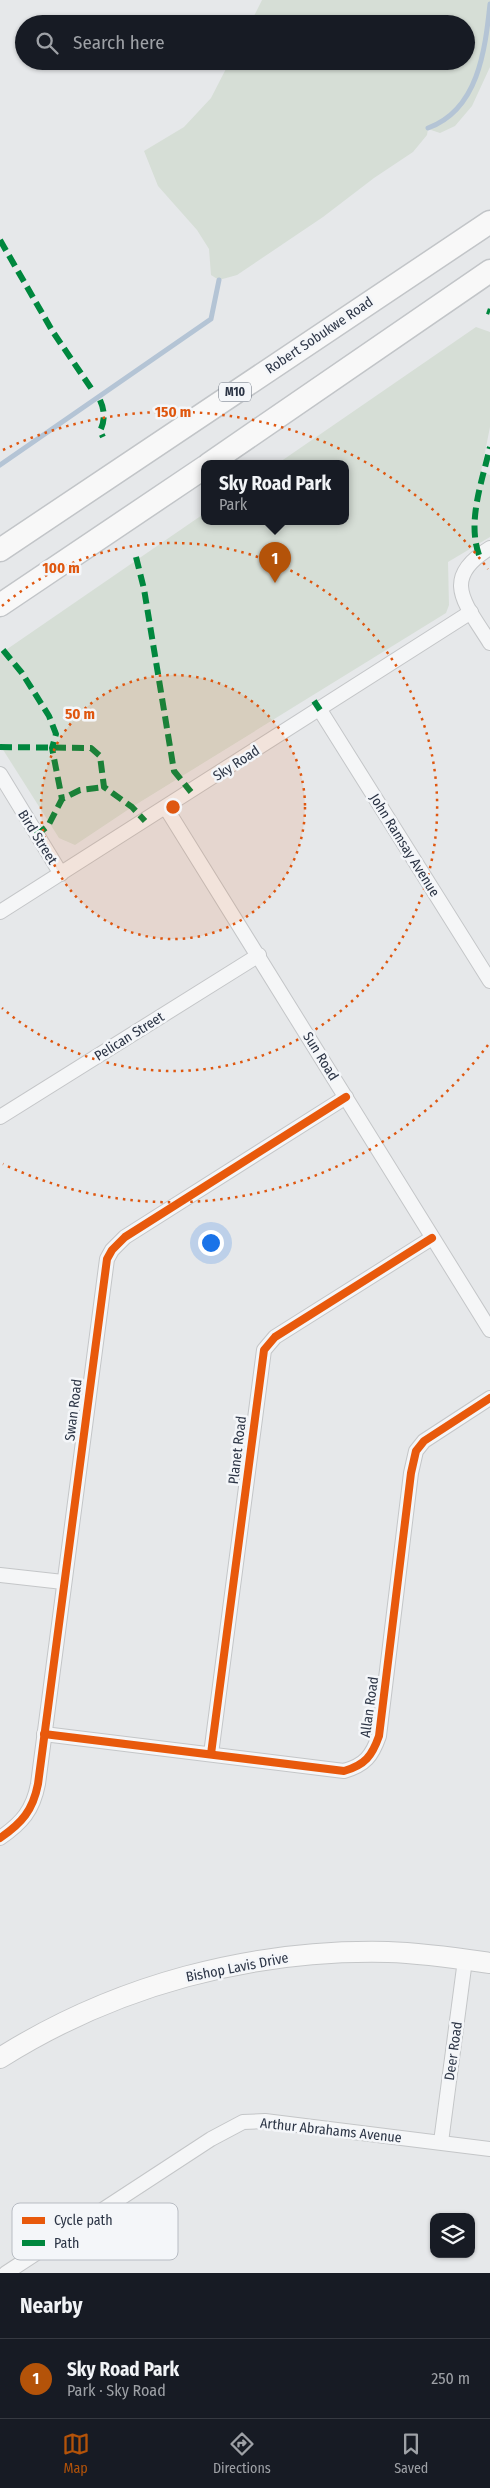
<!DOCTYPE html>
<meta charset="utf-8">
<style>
body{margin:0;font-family:"Fira Sans Condensed",sans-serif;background:#20242c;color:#f1f3f6}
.controls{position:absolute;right:15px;bottom:15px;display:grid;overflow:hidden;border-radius:10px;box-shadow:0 1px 4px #0004}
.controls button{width:45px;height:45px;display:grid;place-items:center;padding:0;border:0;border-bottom:1px solid #363941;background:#171b24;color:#f1f3f6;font:25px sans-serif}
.you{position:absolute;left:210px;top:1242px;width:18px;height:18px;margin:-12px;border:4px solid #fff;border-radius:50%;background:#1a73e8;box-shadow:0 0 0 8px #1a73e833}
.badge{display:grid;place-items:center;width:32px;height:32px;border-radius:50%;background:#b45309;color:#fff;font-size:16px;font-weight:700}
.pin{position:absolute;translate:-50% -41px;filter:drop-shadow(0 1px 2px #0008)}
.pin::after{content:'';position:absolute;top:26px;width:18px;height:15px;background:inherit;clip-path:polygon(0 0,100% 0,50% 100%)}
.popup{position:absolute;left:201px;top:460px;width:148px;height:65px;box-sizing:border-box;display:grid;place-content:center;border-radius:10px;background:#171b24;filter:drop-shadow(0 1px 4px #0005);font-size:16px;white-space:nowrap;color:#9ea1a6}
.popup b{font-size:19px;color:#f1f3f6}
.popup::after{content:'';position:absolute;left:50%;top:100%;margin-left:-10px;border:10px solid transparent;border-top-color:#171b24}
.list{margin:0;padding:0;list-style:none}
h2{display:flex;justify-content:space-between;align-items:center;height:65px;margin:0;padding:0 20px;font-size:21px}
h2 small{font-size:16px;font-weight:400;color:#9ea1a6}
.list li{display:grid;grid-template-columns:32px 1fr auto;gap:15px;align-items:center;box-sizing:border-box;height:80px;padding:0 20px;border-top:1px solid #363941}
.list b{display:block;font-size:19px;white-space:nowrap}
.list p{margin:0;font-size:16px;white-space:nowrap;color:#9ea1a6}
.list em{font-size:16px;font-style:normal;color:#9ea1a6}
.icon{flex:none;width:28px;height:28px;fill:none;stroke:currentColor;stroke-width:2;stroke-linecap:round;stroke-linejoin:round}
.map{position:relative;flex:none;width:490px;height:2273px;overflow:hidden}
.search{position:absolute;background:#171b24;box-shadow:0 1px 4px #0004;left:15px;right:15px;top:15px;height:55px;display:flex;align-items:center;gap:12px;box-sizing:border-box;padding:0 18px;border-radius:28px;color:#9ea1a6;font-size:19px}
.sheet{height:145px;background:#171b24}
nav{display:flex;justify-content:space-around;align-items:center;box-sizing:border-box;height:70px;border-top:1px solid #363941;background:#171b24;font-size:14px;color:#9ea1a6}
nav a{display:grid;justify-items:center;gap:2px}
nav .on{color:#b45309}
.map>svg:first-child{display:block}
.green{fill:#d6ded6}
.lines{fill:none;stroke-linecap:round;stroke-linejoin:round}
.stream{stroke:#b4c4d5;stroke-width:5}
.street-casing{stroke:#c4c6c8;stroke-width:16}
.secondary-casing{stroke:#c4c6c8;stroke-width:22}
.primary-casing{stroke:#c2c5c8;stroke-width:25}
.street{stroke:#f5f6f7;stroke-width:14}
.secondary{stroke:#f8f8f8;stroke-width:20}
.primary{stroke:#f8f8f8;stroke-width:22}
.quiet{stroke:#00873e;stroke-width:6;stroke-dasharray:12 6;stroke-linecap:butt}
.cycleway-casing{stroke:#f4f6f9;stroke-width:11}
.cycleway{stroke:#e8590c;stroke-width:8}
.ring{fill:none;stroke:#df570f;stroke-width:2.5;stroke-dasharray:2.5 5}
.labels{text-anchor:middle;stroke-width:5;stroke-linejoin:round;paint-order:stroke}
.shield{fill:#f4f6f9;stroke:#676e7b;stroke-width:1}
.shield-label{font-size:12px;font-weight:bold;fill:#2b3445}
.street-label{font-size:14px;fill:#2b3445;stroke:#f4f6f9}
.key{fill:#f4f6f9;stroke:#b8bcc3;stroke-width:1}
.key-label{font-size:14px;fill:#2b3445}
.centre{fill:#df570f;stroke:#f4f6f9;stroke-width:2.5}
.ring-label{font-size:15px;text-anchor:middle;font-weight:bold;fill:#df570f;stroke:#f4f6f9;stroke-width:5;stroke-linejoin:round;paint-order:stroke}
</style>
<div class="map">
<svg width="490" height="2273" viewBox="0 0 490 2273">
<rect width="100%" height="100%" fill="#e6e8ea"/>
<!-- green -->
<g class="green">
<polygon points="262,0 490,0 490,67 472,106 455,126 440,133 428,129 427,135 413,152 374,178 323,217 237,275 219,280 211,275 209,249 197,230 158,186 144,151 184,127 211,98 230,61 466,61 466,24 250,24"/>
<polygon points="476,327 490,332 490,427 481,472 490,475 490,537 448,562 449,605 446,613 132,807 75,845 59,838 0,745 0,654 205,513 205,522 345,522 345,464 277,464"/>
</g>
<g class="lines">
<!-- stream -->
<g class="stream">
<path d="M 428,128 C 478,110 485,51 490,4"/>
<polyline points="0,465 211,319 219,280"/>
</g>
<defs>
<g id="street">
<path d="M 490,548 C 439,579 466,604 490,643"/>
<polyline points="320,710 490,981"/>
<polyline points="0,774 61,874"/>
<polyline points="166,808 490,1330"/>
<polyline points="0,912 471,612"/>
<polyline points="0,1117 259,955"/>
<polyline points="0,1575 63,1582"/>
<path d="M 44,1734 L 344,1771 C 365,1765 372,1756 379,1736 L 411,1473 L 416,1451 L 424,1441 L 490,1398"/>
<polyline points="211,1754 264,1350 275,1337 432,1238"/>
<path d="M 0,1838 C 22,1823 33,1810 38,1784 L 107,1259 L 112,1250 L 125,1237 L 346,1097"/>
<polyline points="441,2142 465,1960"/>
<polyline points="6,2273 211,2139 243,2122 265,2121 490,2149"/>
</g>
<path id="secondary" d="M 0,2058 C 116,1985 251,1949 388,1952 C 423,1953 456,1958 490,1963"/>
<g id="primary">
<polyline points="209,464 490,271"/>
<polyline points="0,550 490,222"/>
<polyline points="0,605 205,467"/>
</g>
</defs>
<!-- street casing -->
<use href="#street" class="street-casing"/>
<!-- secondary casing -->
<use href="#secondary" class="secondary-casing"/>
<!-- primary casing -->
<use href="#primary" class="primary-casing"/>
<!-- street -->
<use href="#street" class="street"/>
<!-- secondary -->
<use href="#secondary" class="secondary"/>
<!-- primary -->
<use href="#primary" class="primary"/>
<!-- quiet -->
<g class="quiet">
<polyline points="0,240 53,332 93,391"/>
<polyline points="487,311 490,312"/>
<path d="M 100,400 C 105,411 105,421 100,431 L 103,437"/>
<path d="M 479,555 C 467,521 482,482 490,447"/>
<polyline points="136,557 144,589 174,771 191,792"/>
<polyline points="3,650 22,673 49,716 56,734 52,748 62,799"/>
<polyline points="314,701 320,710"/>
<polyline points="0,747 91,748 100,756 104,787 132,807 145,821"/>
<polyline points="36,835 48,826 62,799 80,790 104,787"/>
</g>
<defs>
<g id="cycleway">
<path d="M 44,1734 L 344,1771 C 365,1765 372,1756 379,1736 L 411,1473 L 416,1451 L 424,1441 L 490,1398"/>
<polyline points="211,1754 264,1350 275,1337 432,1238"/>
<path d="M 0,1838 C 22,1823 33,1810 38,1784 L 107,1259 L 112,1250 L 125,1237 L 346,1097"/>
</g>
</defs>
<!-- cycleway casing -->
<use href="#cycleway" class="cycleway-casing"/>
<!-- cycleway -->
<use href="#cycleway" class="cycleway"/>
</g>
<!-- distance rings -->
<circle cx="173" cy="807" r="132" fill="#df570f" fill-opacity=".12"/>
<g class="ring">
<circle cx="173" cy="807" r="132"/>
<path d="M2 606A264 264 0 1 1 2 1008"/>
<path d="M488 1045A395 395 0 0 1 3 1164M3 450A395 395 0 0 1 488 569"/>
</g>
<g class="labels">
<!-- shield labels -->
<rect class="shield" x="219" y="382.5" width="32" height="19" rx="4"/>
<g class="shield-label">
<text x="235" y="396">M10</text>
</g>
<!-- street labels -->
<g class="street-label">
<text transform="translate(319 335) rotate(-34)" y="5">Robert Sobukwe Road</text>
<text transform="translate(236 763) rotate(-33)" y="5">Sky Road</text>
<text transform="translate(38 837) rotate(58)" y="5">Bird Street</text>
<text transform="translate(405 845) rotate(58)" y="5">John Ramsay Avenue</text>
<text transform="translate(129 1036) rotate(-32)" y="5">Pelican Street</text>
<text transform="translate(321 1056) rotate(58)" y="5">Sun Road</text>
<text transform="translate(73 1410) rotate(-83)" y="5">Swan Road</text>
<text transform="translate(237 1450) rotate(-83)" y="5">Planet Road</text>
<text transform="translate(369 1707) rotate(-82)" y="5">Allan Road</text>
<text transform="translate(237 1967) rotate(-11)" y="5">Bishop Lavis Drive</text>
<text transform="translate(453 2051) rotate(-82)" y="5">Deer Road</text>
<text transform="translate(331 2130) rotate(6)" y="5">Arthur Abrahams Avenue</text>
</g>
</g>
<!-- legend -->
<rect x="12" y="2203" width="166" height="57" rx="8" class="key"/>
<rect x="22" y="2217" width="23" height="7" fill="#e8590c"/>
<rect x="22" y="2240" width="23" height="6" fill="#00873e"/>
<g class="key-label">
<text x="54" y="2225">Cycle path</text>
<text x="54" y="2248">Path</text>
</g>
<circle cx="173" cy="807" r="8" class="centre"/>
<g class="ring-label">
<text x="173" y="417">150 m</text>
<text x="61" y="573">100 m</text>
<text x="80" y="719">50 m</text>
</g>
</svg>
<div class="controls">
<button><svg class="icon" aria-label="layers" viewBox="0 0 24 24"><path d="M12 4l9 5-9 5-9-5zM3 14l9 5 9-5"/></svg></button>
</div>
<div class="you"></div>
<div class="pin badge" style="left:275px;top:583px">1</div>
<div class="popup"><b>Sky Road Park</b>Park</div>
<div class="search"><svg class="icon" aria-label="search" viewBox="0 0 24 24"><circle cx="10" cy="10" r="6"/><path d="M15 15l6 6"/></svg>Search here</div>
</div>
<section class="sheet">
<h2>Nearby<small></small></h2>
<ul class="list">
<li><span class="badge">1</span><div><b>Sky Road Park</b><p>Park · Sky Road</p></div><em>250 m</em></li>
</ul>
</section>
<nav>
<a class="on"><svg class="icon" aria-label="map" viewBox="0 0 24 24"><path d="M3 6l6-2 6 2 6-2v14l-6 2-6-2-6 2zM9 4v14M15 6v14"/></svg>Map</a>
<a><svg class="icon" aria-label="directions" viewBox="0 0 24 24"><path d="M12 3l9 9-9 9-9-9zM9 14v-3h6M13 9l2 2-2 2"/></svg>Directions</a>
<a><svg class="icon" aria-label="saved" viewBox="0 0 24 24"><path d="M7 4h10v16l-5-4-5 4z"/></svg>Saved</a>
</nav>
